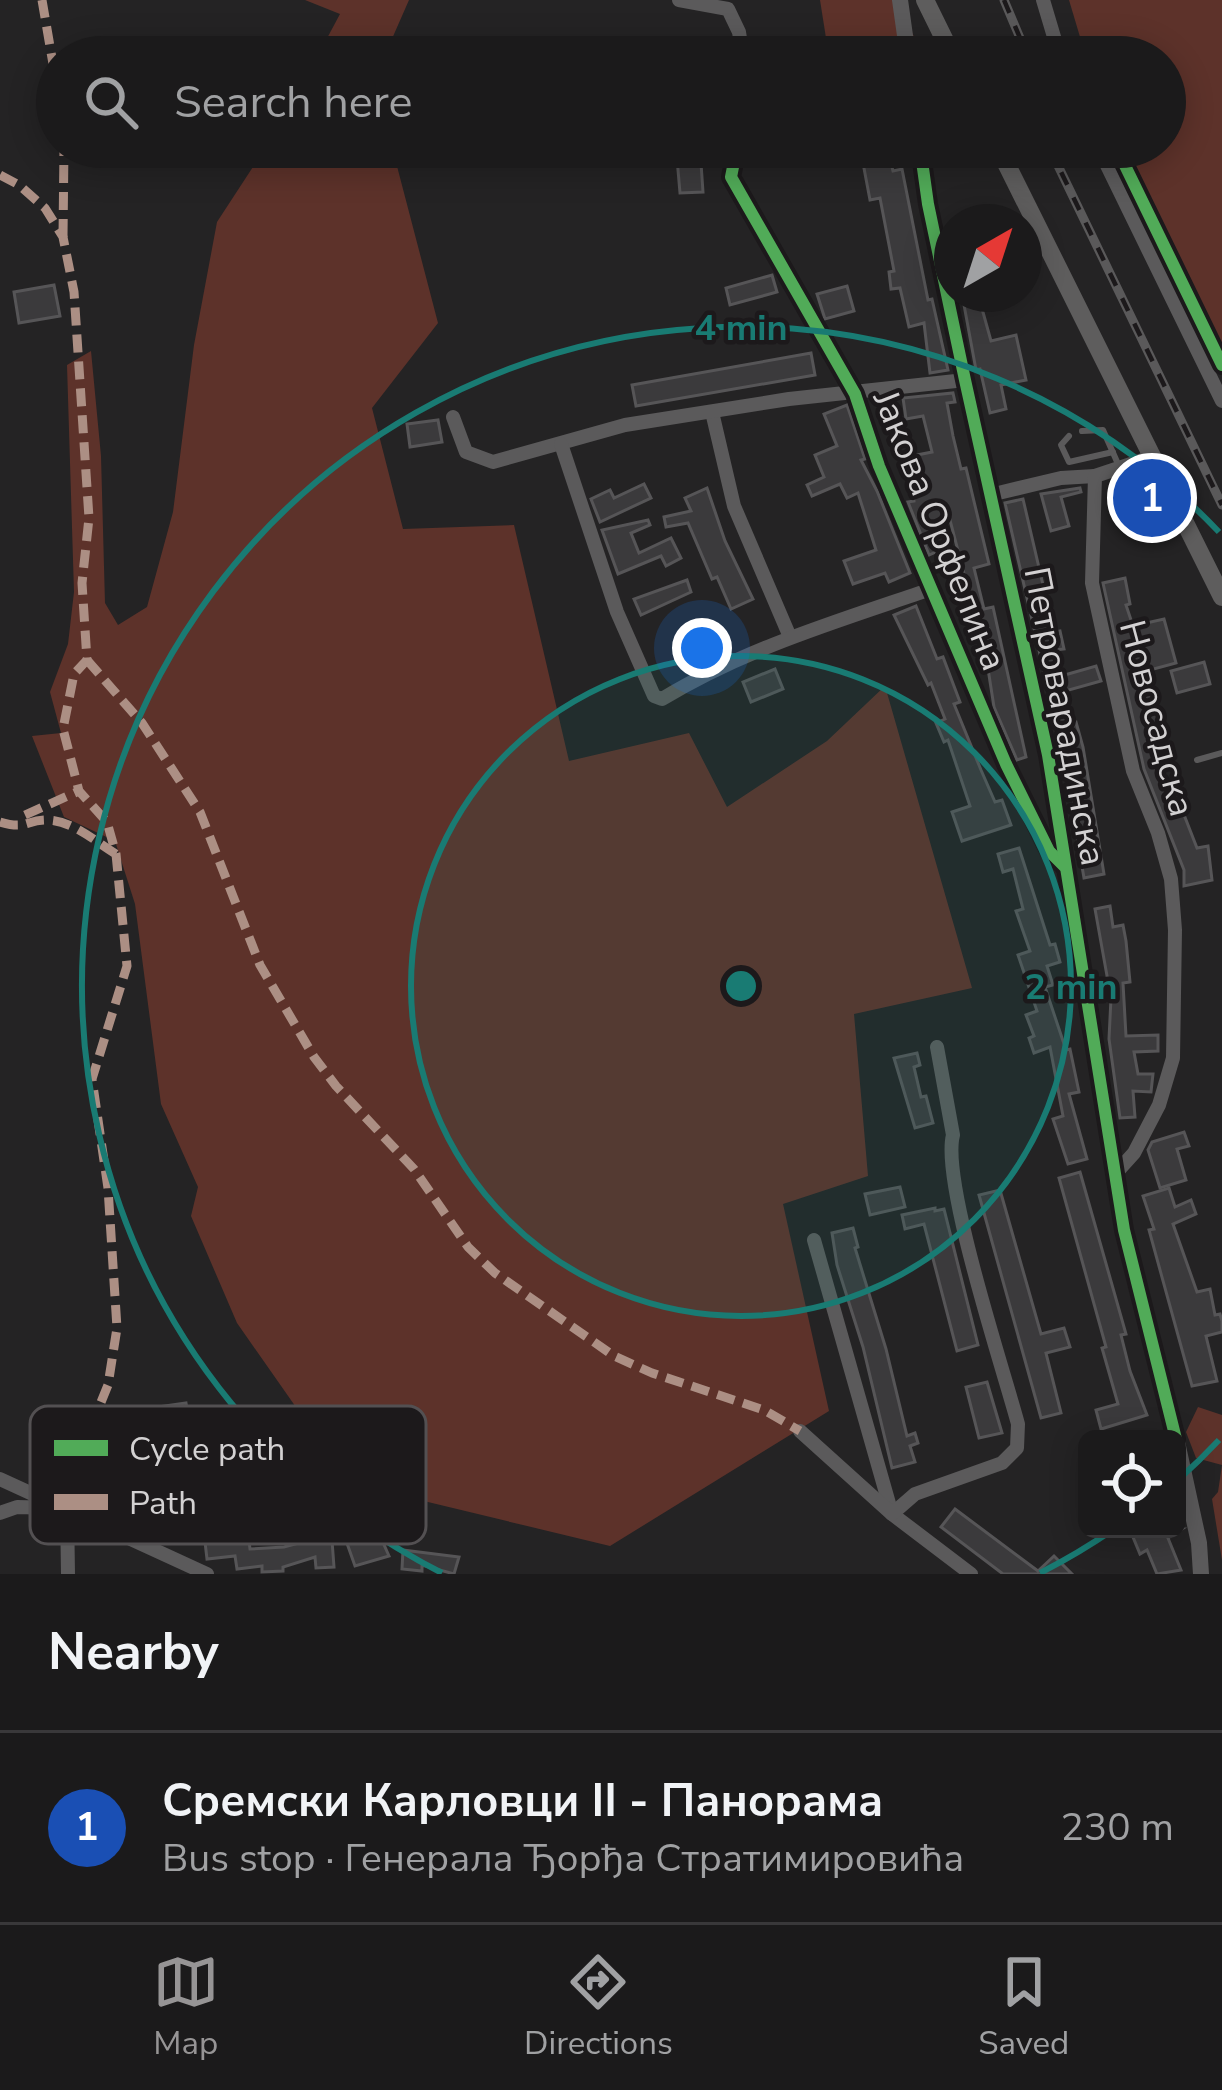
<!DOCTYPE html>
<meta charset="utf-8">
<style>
body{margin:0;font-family:"Nunito Sans",sans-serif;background:#242324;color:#f1f3f6}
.controls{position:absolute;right:36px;bottom:36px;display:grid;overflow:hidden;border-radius:18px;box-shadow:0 6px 30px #0003}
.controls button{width:108px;height:108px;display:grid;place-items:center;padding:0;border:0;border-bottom:3px solid #39383a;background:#1b1a1b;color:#f1f3f6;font:60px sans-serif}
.compass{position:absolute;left:934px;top:204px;width:108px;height:108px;border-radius:50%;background:#1b1a1b;box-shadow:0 6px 30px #0003;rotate:39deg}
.you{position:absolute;left:702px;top:648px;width:42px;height:42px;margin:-30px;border:9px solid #fff;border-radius:50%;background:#1a73e8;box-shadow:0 0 0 18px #1a73e833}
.badge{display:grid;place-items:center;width:78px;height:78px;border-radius:50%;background:#969495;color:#fff;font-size:39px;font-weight:700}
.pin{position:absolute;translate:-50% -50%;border:6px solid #fff;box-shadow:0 3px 12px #0006}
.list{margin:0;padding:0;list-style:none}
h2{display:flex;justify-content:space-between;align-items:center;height:156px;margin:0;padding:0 48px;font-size:51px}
h2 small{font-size:39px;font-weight:400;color:#a0a1a3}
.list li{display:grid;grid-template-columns:78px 1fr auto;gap:36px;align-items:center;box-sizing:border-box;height:192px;padding:0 48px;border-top:3px solid #39383a}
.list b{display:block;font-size:45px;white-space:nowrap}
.list p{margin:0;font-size:39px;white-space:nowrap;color:#a0a1a3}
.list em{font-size:39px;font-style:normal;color:#a0a1a3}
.icon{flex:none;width:66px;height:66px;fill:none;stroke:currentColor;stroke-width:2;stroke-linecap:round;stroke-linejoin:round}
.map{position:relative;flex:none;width:1222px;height:1574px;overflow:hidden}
.search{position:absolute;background:#1b1a1b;box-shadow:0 6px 30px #0003;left:36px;right:36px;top:36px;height:132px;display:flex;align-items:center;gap:30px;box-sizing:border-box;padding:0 42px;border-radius:66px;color:#a0a1a3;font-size:45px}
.sheet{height:348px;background:#1b1a1b}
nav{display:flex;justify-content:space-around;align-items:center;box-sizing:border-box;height:168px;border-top:3px solid #39383a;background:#1b1a1b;font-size:33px;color:#a0a1a3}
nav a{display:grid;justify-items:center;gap:6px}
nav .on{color:#969495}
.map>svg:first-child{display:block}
.green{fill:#5d322a}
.building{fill:#3b3a3c;stroke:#565557;stroke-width:3}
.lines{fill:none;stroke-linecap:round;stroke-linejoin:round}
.service{stroke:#5b5a5b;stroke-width:6}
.minor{stroke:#5b5a5b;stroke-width:14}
.tertiary{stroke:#5b5a5b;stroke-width:16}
.secondary{stroke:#5e5d5d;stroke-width:18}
.rail-casing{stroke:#5a595a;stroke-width:9}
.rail{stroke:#1c191b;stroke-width:4.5;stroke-dasharray:14;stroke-linecap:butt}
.quiet{stroke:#ac8f84;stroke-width:9;stroke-dasharray:18 9;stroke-linecap:butt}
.cycleway-casing{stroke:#1c191b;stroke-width:20}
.cycleway{stroke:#51ab58;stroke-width:12}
.ring{fill:none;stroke:#197b73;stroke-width:6}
.labels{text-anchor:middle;stroke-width:9;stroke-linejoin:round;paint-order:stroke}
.street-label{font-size:36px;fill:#d3d1d2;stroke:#1c191b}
.key{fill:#1c191b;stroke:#535052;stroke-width:3}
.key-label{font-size:33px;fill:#d3d1d2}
.centre{fill:#197b73;stroke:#1c191b;stroke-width:6}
.ring-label{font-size:36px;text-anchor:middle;font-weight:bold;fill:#197b73;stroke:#1c191b;stroke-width:9;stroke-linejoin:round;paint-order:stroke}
</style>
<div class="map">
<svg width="1222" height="1574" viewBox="0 0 1222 1574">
<rect width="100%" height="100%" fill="#242324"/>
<!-- green -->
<g class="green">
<polygon points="305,0 409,0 384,57 317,57 340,14"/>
<polygon points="820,0 896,0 924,57 829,57"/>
<polygon points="1069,0 1222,0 1222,345 1125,147 1165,147 1165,57 1086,57"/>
<polygon points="266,147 392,147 438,323 372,408 403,529 514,525 569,761 689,733 727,807 827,741 885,686 972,988 854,1014 868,1176 783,1204 829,1411 610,1546 349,1483 237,1323 191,1216 198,1187 161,1104 135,904 115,841 64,817 32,736 61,733 50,692 68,644 74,592 67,365 91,351 101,456 105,603 118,625 147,607 173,512 194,345 217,222"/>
<polygon points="1198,1407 1222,1415 1222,1560 1212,1499 1218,1492 1222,1465 1196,1458 1186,1432"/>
</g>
<!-- building -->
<g class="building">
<polygon points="676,147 706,147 706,163 701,163 703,192 680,193"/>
<polygon points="860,147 887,147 893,171 902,169 928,300 932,299 948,370 930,373 924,323 909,327 900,288 891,289 889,272 894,271 880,198 870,200"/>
<polygon points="772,275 777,292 730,305 726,288"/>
<polygon points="54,285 60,316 19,323 14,292"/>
<polygon points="847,286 854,311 825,319 817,294"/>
<polygon points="962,294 987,294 990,303 981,305 991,341 1016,335 1026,380 1001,385 1006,409 990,413 980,369 976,370"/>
<polygon points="811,353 815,375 636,406 632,385"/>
<polygon points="953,393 955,402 947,403 953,436 961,469 966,468 989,564 974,568 984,609 993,607 1026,757 1017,760 994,707 986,656 980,657 973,608 950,520 927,526 938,551 929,555 908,502 914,501 912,476 917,475 912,456 932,452 923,416 906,419 903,398"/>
<polygon points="847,405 865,459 861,460 877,491 910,573 889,582 885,573 853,584 844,561 876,550 858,493 847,498 840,484 812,496 807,485 824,477 815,455 837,446 824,414"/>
<polygon points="438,420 442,442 410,447 407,424"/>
<polygon points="644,484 651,498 600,522 591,499 610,490 614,498"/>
<polygon points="707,488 725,541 753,599 731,609 717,577 712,579 688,523 666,527 664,517 691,511 685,498"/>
<polygon points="1080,488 1081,492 1061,497 1069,526 1051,531 1041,494"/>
<polygon points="1023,499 1054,632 1060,631 1064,649 1055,650 1061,676 1096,666 1101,681 1065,691 1072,723 1076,722 1083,747 1104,874 1084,878 1074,820 1078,819 1005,503"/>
<polygon points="648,520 650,525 631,533 639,553 671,538 681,558 666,566 661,556 618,574 602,530"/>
<polygon points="1125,578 1130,604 1126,605 1133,626 1164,619 1176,663 1146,671 1163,725 1158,727 1166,752 1154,756 1167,790 1179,786 1185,806 1181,807 1197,848 1208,846 1212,880 1184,886 1184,870 1144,769 1103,583"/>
<polygon points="687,580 691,592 641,615 634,599"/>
<polygon points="916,606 937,659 943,657 960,702 954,704 981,770 995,802 1002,800 1011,825 962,841 952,812 970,806 948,740 944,742 936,723 945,719 931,683 928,685 894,615"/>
<polygon points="1204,662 1210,684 1177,693 1171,671"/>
<polygon points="775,669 783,689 751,702 743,682"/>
<polygon points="1019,848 1050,945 1055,944 1060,962 1047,966 1053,985 1045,987 1066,1050 1070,1049 1079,1092 1069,1094 1087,1159 1068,1164 1053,1119 1063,1116 1050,1047 1034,1053 1029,1038 1034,1036 1026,1015 1037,1011 1018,955 1030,951 1016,911 1023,909 1013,869 1003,872 998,854"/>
<polygon points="1110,906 1113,927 1123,925 1126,941 1130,982 1123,983 1126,1036 1158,1035 1158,1051 1134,1052 1138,1074 1153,1074 1151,1092 1133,1091 1135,1117 1120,1118 1109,1039 1111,998 1095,909"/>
<polygon points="917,1053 920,1065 914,1067 921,1097 926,1096 933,1123 915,1128 894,1058"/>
<polygon points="1184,1132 1189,1146 1177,1149 1186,1180 1160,1188 1148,1150 1152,1142"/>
<polygon points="1080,1172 1126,1334 1121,1335 1130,1371 1147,1415 1101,1429 1096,1410 1118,1404 1102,1348 1106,1347 1059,1178"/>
<polygon points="900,1187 905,1207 870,1215 865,1194"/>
<polygon points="1169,1188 1175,1207 1191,1200 1196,1214 1173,1224 1197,1292 1210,1289 1215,1315 1220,1314 1222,1321 1222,1332 1206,1336 1217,1381 1192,1386 1149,1230 1154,1229 1143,1196"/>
<polygon points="1000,1190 1041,1334 1064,1328 1070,1347 1046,1353 1061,1413 1041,1418 979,1195"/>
<polygon points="935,1208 935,1211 944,1209 978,1345 957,1351 924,1224 905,1229 902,1215"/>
<polygon points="853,1228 858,1247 855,1248 886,1349 907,1436 915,1433 918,1443 910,1446 915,1462 892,1468 863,1347 837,1265 832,1233"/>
<polygon points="987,1382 1002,1433 979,1438 966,1387"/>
<polygon points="186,1403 188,1415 175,1417 179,1441 136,1447 130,1411"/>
<polygon points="955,1509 1038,1571 1054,1556 1072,1574 1003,1574 941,1527"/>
<polygon points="373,1520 389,1556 355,1566 343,1532"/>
<polygon points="331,1527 334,1567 316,1568 315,1557 283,1567 283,1571 262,1572 262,1566 237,1569 235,1556 207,1559 205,1542 248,1533 250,1549 284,1547 314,1539 313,1529"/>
<polygon points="1146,1529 1182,1529 1168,1538 1181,1570 1157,1574 1147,1550 1140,1554 1133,1537"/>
<polygon points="403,1550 459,1557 454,1574 422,1565 422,1571 402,1569"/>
</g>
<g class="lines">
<!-- service -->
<g class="service">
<polyline points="1082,431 1103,430 1118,464"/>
<polyline points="1069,436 1061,445 1069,462 1113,452"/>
<polyline points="1197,760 1222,753"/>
</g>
<!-- minor -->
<g class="minor">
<polyline points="679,0 728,9 739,32 743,57"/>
<polyline points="1043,0 1060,57"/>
<polyline points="737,147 731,177 855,394 879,466 1006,764 1049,851 1068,871"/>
<polyline points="1098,147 1222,401"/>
<polyline points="712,412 734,506 790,637"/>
<polyline points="453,417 466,452 493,462 625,425 789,399 965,380"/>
<path d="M 561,444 L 617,612 L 654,696 L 662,699 C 746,648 838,621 931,589"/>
<polyline points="990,495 1061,478 1095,476"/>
<polyline points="1115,1174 1134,1153 1159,1105 1173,1058 1175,930 1171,879 1158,833 1133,771 1092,583 1095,476 1152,457"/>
<polyline points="814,1240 892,1514 971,1574"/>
<path d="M 800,1431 L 892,1514 L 915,1494 L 1002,1463 L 1017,1448 L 1018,1424 C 1003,1368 941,1181 953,1135 L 937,1047"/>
<polyline points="0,1479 207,1574"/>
<polyline points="67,1509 68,1574"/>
<polyline points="0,1513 17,1507 56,1508"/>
</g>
<!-- tertiary -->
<g class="tertiary">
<polyline points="900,0 908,57"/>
<polyline points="920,147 928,204 965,380 1048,755 1124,1230 1176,1439"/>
<polyline points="1177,1442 1199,1543 1201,1574"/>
</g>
<!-- secondary -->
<g class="secondary">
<polyline points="925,0 953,57"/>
<polyline points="998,147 1222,597"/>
</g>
<defs>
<g id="rail">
<polyline points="1004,0 1028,57"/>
<polyline points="1049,147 1222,505"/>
</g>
</defs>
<!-- rail casing -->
<use href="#rail" class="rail-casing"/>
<!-- rail -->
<use href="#rail" class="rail"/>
<!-- quiet -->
<g class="quiet">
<polyline points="42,0 57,87"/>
<polyline points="0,175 19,185 45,208 63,237 74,292 89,518 82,583 87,660 74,674 63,729 79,791 107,822 116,854 127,966 92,1079 108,1188 117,1328 108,1385 71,1476 67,1509"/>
<polyline points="63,237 64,147"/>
<polyline points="87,660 142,723 200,812 260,965 314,1057 336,1086 414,1169 468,1247 495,1273 614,1356 652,1373 764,1410 800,1431"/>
<polyline points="25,815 79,791"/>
<path d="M 0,822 C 27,830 25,820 47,820 C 72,820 96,842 116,854"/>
</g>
<defs>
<g id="cycleway">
<polyline points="737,147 731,177 855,394 879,466 1006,764 1049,851 1064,866"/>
<polyline points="920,147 928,204 965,380 1048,755 1124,1230 1176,1439"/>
<polyline points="1116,147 1222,365"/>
</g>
</defs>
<!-- cycleway casing -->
<use href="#cycleway" class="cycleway-casing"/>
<!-- cycleway -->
<use href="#cycleway" class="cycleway"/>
</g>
<!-- distance rings -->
<circle cx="741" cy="986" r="330" fill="#197b73" fill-opacity=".12"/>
<g class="ring">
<circle cx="741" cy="986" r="330"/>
<path d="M1219 1440A659 659 0 0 1 1178 1480M1114 1529A659 659 0 0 1 1040 1573M442 1573A659 659 0 1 1 1219 532"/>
</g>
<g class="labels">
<!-- street labels -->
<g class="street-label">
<text transform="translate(941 530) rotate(68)" y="13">Јакова Орфелина</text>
<text transform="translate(1066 716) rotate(79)" y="13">Петроварадинска</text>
<text transform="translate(1158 718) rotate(75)" y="13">Новосадска</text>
</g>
</g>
<!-- legend -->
<rect x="30" y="1406" width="396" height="138" rx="18" class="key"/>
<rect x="54" y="1440" width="54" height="16" fill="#51ab58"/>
<rect x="54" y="1494" width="54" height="16" fill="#ac8f84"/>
<g class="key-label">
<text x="129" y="1460">Cycle path</text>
<text x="129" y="1514">Path</text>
</g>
<circle cx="741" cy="986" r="18" class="centre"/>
<g class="ring-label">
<text x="741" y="340">4 min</text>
<text x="1071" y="999">2 min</text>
</g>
</svg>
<div class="controls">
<button><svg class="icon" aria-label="locate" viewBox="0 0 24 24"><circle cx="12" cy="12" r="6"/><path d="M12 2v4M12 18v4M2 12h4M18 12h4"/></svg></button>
</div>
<svg class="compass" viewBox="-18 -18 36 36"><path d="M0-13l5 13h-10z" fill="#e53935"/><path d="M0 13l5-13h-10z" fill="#a0a1a3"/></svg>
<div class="you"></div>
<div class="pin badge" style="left:1152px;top:498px;background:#1a4fb4">1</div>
<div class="search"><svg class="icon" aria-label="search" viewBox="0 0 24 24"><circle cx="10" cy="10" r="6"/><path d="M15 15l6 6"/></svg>Search here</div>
</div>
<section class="sheet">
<h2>Nearby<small></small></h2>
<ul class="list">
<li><span class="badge" style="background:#1a4fb4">1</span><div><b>Сремски Карловци II - Панорама</b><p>Bus stop · Генерала Ђорђа Стратимировића</p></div><em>230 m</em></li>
</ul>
</section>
<nav>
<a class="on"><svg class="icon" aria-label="map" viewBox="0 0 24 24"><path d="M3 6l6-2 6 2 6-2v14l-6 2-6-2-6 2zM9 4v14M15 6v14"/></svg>Map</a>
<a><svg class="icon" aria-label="directions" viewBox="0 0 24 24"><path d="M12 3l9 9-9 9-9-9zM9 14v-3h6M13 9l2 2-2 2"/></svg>Directions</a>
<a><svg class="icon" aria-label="saved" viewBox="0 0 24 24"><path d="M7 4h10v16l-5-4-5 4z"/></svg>Saved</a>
</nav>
